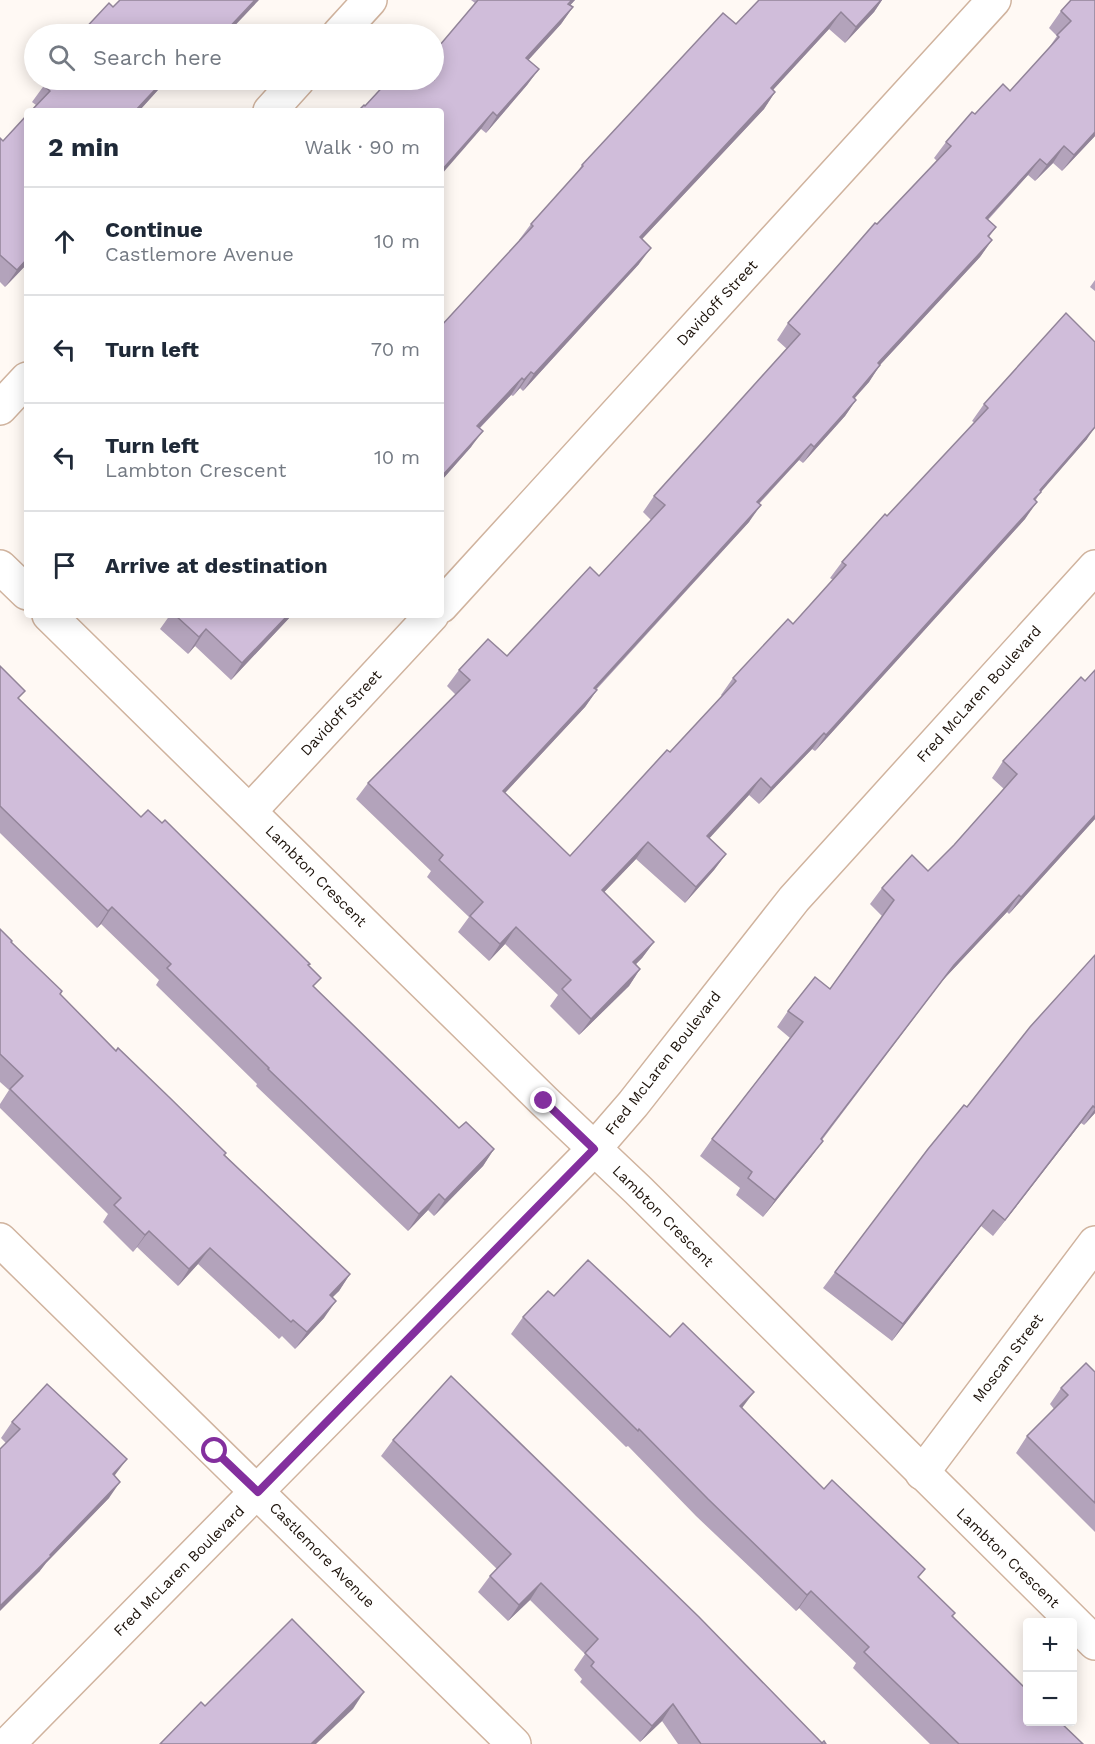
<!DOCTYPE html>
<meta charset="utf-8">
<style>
body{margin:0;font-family:"Work Sans",sans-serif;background:#f6f6f7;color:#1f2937}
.controls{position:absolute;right:18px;bottom:18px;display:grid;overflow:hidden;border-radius:6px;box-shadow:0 3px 15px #0003}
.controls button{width:54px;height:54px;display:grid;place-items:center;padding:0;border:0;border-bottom:2px solid #e0e1e3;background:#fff;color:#1f2937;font:30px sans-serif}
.stop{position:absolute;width:18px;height:18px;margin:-14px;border:4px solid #832f9e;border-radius:50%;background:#fff}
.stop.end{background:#832f9e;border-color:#fff;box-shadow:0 2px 6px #0008}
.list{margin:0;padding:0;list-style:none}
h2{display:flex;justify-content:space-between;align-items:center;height:78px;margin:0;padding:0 24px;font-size:26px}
h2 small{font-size:20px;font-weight:400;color:#747a83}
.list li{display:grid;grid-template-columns:39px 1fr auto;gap:18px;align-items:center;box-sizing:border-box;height:108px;padding:0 24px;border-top:2px solid #e0e1e3}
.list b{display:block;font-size:22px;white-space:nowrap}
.list p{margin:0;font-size:20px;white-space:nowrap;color:#747a83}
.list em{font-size:20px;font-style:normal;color:#747a83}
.icon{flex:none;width:33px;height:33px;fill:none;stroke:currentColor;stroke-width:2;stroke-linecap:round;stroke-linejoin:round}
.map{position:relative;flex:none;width:1095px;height:1744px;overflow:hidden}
.search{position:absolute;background:#fff;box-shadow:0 3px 15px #0003;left:24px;top:24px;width:420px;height:66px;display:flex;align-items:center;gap:15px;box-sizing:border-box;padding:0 21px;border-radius:33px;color:#747a83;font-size:22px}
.panel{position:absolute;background:#fff;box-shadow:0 3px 15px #0003;left:24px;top:108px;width:420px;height:510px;border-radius:6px}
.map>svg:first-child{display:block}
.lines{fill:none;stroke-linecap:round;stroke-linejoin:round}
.street-casing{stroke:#d0b39e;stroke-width:36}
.secondary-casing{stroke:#d0b39e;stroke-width:36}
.street{stroke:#fff;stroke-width:33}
.secondary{stroke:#fff;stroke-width:33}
.wall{fill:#b3a3bb}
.shaded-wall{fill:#928499}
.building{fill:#d0bdda;stroke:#928499;stroke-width:1.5}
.route{stroke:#832f9e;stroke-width:8}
.labels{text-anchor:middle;stroke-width:4.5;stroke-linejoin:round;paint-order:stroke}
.street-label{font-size:15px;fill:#1c120a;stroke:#fff}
</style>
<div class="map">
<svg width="1095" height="1744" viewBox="0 0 1095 1744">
<rect width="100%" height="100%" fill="#fff9f4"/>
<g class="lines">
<defs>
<g id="street">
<polyline points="339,34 370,0"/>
<polyline points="270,111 298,80"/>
<polyline points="0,408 27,379"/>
<polyline points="0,567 27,593"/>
<polyline points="441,606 994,0"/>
<polyline points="49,615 544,1101 638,1190 1095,1643"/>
<polyline points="250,811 432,615"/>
<polyline points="922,1473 1095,1243"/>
<polyline points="8,1744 594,1149 633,1104 794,899 1095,567"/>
</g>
<polyline id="secondary" points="0,1240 514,1744"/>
</defs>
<!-- street casing -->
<use href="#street" class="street-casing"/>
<!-- secondary casing -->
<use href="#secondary" class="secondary-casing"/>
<!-- street -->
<use href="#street" class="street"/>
<!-- secondary -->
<use href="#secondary" class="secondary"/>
</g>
<!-- wall -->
<g class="wall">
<polygon points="471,0 575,0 570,5 573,7 561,24 528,60 539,69 527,85 486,133 481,129 365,106 434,80 475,3"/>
<polygon points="759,0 882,0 874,12 845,43 829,29 773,90 775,92 764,109 642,239 639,264 523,391 520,388 513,396 511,395 480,428 471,447 441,481 441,326 520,241 519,240 531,224 574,177 582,165 736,24"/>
<polygon points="1071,0 1095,136 1062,171 1053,163 1035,181 1028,175 988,220 996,227 989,237 992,240 980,257 880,365 869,382 855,398 856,400 845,416 803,463 799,460 759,504 749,522 596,690 597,690 585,707 505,793 570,856 670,752 722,696 721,695 733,678 793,624 833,580 830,578 842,562 887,516 975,423 972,421 984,404 1087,439 1041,491 1025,519 815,751 812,749 759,804 749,795 709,838 726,854 714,870 685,903 636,859 604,892 654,942 642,958 636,964 640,969 629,986 579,1035 550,1006 558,995 505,944 489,961 458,932 469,917 427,877 431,871 356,799 368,783 456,695 447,686 459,670 507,656 599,576 651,520 643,512 654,496 787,349 777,340 788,323 877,224 937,161 934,158 946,142 975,114 1010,91 1046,52 1057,36 1049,28 1061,11"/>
<polygon points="48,80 167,80 139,111 31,111 36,105 32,102"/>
<polygon points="27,115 27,264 5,287 0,282 0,138 3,141"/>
<polygon points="1095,280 1095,291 1090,287"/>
<polygon points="170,615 292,615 231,680 195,646 188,654 160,629"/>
<polygon points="0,666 19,699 141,817 308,965 314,987 459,1128 494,1149 483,1166 434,1216 428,1210 408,1231 256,1086 257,1084 156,985 159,980 101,924 97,928 0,833"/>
<polygon points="1095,670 1095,819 1009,914 1007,912 942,981 822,1140 811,1157 763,1217 736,1195 740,1188 700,1156 712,1139 790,1038 777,1027 788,1011 830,989 882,916 870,904 882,888 928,871 954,845 1004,789 992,778 1003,761 1085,681"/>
<polygon points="0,929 11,943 60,994 116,1051 350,1274 339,1291 332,1297 324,1318 295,1349 282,1336 279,1339 198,1264 178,1286 137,1247 133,1252 103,1222 108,1214 0,1108 0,1104 9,1090 0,1082"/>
<polygon points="1095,955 1095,1113 1084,1125 1081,1123 993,1236 981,1226 892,1341 823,1288 835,1272 967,1107"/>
<polygon points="554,1296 742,1408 824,1489 919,1578 953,1616 1028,1722 1083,1744 930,1744 853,1668 856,1663 799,1608 796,1611 696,1516 628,1446 626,1447 511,1334 523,1317"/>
<polygon points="1095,1372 1095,1532 1016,1453 1027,1436 1054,1409 1050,1404 1061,1388"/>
<polygon points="12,1422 114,1476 109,1498 46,1563 39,1572 6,1443 1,1438"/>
<polygon points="393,1440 822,1743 826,1744 678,1744 662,1721 640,1742 580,1682 582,1679 574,1670 585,1654 530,1600 508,1621 478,1592 490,1576 497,1569 381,1456"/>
</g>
<!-- shaded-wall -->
<g class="shaded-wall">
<polygon points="255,0 259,0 227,34 223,34"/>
<polygon points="572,0 575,0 557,20"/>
<polygon points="881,0 882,0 874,12 845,43 856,27"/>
<polygon points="573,7 561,24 515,75 526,58"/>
<polygon points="841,12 829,29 759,105 771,88"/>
<polygon points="539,69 527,85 486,133 497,116"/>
<polygon points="164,80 167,80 139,111 135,111"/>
<polygon points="775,92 764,109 628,254 640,237"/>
<polygon points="493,112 481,129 441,175 441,171"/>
<polygon points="1095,132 1095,136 1062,171 1074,155"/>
<polygon points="1064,146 1053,163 1035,181 1047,165"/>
<polygon points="1040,159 1028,175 974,234 986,218"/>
<polygon points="992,240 980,257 866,380 878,363"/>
<polygon points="651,248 639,264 523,391 534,374"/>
<polygon points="27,259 27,264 5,287 17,270"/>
<polygon points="880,365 869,382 841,413 853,397"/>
<polygon points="531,372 520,388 513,396 524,380"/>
<polygon points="522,378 511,395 466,442 477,426"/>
<polygon points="856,400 845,416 803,463 814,447"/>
<polygon points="1095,427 1087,439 1028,507 1040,490"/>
<polygon points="483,431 471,447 441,481 441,477"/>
<polygon points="811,444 799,460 745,518 757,502"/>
<polygon points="1037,502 1025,519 815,751 826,735"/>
<polygon points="761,505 749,522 582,704 594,688"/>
<polygon points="288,615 292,615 231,680 242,663"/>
<polygon points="206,629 195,646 188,654 199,637"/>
<polygon points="597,690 585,707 491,808 503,791"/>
<polygon points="824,733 812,749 759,804 771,788"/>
<polygon points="761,778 749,795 696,853 707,836"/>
<polygon points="1095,815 1095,819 1009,914 1021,897"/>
<polygon points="648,842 636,859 590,907 602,890"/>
<polygon points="726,854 714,870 685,903 696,887"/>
<polygon points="1019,895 1007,912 942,981 810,1156 954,965"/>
<polygon points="112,907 101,924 97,928 108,911"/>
<polygon points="516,927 505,944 489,961 500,944"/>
<polygon points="654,942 642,958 622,978 633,962"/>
<polygon points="640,969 629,986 579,1035 591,1019"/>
<polygon points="1093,1106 1081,1123 993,1236 1005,1220"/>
<polygon points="1095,1109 1095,1113 1084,1125"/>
<polygon points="823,1141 811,1157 763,1217 775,1200"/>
<polygon points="494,1149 483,1166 434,1216 445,1200"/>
<polygon points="439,1194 428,1210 408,1231 419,1214"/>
<polygon points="993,1210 981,1226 892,1341 903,1324"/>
<polygon points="149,1231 137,1247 133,1252 145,1235"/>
<polygon points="210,1248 198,1264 178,1286 189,1269"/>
<polygon points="350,1274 339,1291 318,1312 330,1295"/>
<polygon points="336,1301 324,1318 295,1349 307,1332"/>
<polygon points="754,1392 742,1408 740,1406"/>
<polygon points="127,1459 115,1475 101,1491 113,1474"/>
<polygon points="120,1482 109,1498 46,1563 39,1572 0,1611 0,1606"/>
<polygon points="541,1583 530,1600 508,1621 519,1605"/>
<polygon points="811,1591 799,1608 796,1611 807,1595"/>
<polygon points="364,1692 353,1709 316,1744 311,1744"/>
<polygon points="673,1704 662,1721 640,1742 652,1726"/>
</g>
<!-- building -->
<g class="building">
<polygon points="120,0 255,0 223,34 80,34 109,3 113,7"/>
<polygon points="478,0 572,0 568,4 573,7 526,58 539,69 497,116 493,112 441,171 441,111 358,111 364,105 365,106 389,80 434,80 434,52"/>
<polygon points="759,0 881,0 856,27 841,12 771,88 775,92 640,237 651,248 534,374 531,372 524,380 522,378 477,426 483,431 441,477 441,326 533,226 531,224 583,166 582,165 723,13 736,24"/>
<polygon points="1071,0 1095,0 1095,132 1074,155 1064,146 1047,165 1040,159 986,218 996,227 988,236 992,240 878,363 880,365 853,397 856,400 814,447 811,444 757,502 761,505 594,688 597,690 503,791 570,856 667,750 670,752 736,681 733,678 788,619 793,624 846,565 842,562 885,514 887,516 988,408 984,404 1066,313 1095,342 1095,427 1040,490 1041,492 1034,499 1037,502 826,735 824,733 771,788 761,778 707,836 726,854 696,887 648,842 602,890 654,942 633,962 640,969 591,1019 562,989 571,980 516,927 500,944 470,916 483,902 439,860 443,855 368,783 470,680 459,670 488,639 507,656 590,567 599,576 665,505 654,496 800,334 788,323 875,223 877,224 951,146 946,142 972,112 975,114 1003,84 1010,91 1059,37 1057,35 1071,21 1061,11"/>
<polygon points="48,80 164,80 135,111 31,111 50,91 43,85"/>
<polygon points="27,115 27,259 17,270 0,255 0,138 3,141"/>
<polygon points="175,615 288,615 242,663 206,629 199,637"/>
<polygon points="0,666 25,691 18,698 141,817 148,810 162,823 165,820 310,964 308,965 321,978 313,986 459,1128 466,1122 494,1149 445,1200 439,1194 419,1214 268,1069 269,1068 167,968 171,964 112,907 108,911 0,806"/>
<polygon points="1095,670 1095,815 1021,897 1019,895 954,965 821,1139 823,1141 775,1200 748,1178 752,1172 712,1139 803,1022 788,1011 815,977 830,989 894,900 882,888 912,855 928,871 954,845 1017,774 1003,761 1081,677 1085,681"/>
<polygon points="0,929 12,941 11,942 62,991 60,994 116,1051 118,1048 169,1097 226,1153 224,1155 350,1274 330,1295 336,1301 307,1332 293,1320 291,1322 210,1248 189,1269 149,1231 145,1235 114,1205 121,1198 10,1089 23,1076 0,1054"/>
<polygon points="1095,955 1095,1108 1093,1106 1005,1220 993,1210 903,1324 835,1272 928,1149 964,1105 967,1107 1030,1027"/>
<polygon points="588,1260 670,1337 683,1323 754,1392 740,1406 824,1489 832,1480 925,1569 918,1577 955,1613 952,1616 1028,1691 1028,1722 1060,1722 1083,1744 959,1744 864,1652 869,1647 811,1591 807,1595 708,1499 639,1429 638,1431 523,1317 548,1291 554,1296"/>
<polygon points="1086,1363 1095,1372 1095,1503 1027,1436 1068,1395 1061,1388"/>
<polygon points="451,1376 699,1617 822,1743 824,1741 826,1744 701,1744 673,1704 652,1726 591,1666 594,1662 585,1653 598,1639 541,1583 519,1605 490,1576 511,1554 393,1440"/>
<polygon points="47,1384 127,1459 113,1474 120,1482 50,1555 51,1556 0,1606 0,1449 20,1429 12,1422"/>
<polygon points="292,1619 364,1692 311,1744 160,1744 201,1702 205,1706"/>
</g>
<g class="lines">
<!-- route -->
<polyline class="route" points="215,1451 258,1492 594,1149 544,1101"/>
</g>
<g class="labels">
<!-- street labels -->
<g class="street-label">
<text transform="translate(717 303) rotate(-47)" y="5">Davidoff Street</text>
<text transform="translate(979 694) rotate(-48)" y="5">Fred McLaren Boulevard</text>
<text transform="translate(341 713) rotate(-47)" y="5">Davidoff Street</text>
<text transform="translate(316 876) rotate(45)" y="5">Lambton Crescent</text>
<text transform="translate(663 1063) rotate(-52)" y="5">Fred McLaren Boulevard</text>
<text transform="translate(663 1216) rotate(45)" y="5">Lambton Crescent</text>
<text transform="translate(1008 1358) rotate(-53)" y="5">Moscan Street</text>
<text transform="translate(322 1555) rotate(45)" y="5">Castlemore Avenue</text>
<text transform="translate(1008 1558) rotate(44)" y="5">Lambton Crescent</text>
<text transform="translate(179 1571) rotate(-45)" y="5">Fred McLaren Boulevard</text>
</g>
</g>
</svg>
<div class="controls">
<button>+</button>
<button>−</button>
</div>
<div class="stop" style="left:215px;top:1451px"></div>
<div class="stop end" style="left:544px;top:1101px"></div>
<div class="search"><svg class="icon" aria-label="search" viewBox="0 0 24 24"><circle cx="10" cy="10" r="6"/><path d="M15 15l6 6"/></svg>Search here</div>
<section class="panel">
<h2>2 min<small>Walk · 90 m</small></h2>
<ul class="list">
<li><svg class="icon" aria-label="ahead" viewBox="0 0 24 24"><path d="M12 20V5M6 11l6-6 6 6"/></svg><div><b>Continue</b><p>Castlemore Avenue</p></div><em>10 m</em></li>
<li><svg class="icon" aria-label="left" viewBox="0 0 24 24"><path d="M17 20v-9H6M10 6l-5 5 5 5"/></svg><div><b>Turn left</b></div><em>70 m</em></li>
<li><svg class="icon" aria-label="left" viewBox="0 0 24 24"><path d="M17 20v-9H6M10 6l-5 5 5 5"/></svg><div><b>Turn left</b><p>Lambton Crescent</p></div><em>10 m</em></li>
<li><svg class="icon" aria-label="arrive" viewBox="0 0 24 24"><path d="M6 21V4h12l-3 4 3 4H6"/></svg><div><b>Arrive at destination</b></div></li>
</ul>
</section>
</div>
